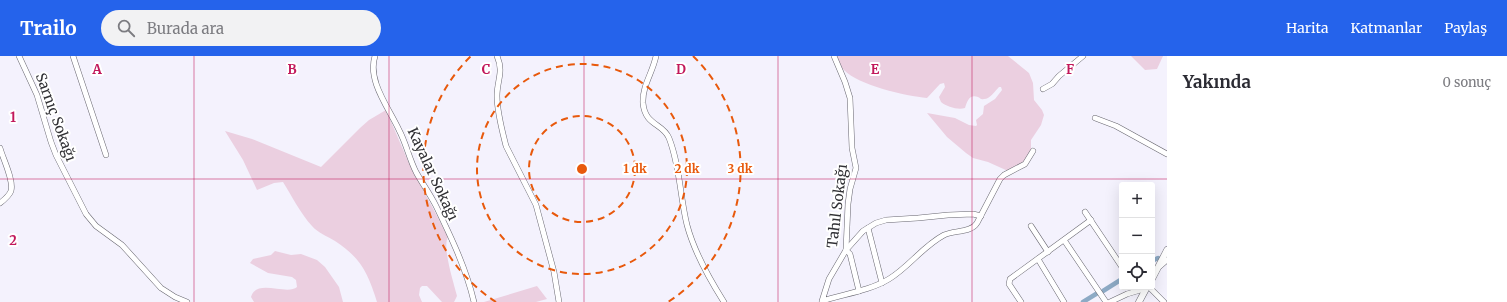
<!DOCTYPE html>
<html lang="tr">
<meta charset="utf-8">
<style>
body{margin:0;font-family:Merriweather,serif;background:#f2f2f3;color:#2b2b33}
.controls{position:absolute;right:12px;bottom:12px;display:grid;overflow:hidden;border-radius:4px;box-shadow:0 4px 16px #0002}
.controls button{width:36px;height:36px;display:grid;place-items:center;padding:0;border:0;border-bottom:1px solid #e1e1e2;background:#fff;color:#2b2b33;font:20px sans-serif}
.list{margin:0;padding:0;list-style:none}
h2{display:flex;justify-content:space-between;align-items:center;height:52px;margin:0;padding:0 16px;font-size:17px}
h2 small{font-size:13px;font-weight:400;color:#7c7c81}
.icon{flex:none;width:22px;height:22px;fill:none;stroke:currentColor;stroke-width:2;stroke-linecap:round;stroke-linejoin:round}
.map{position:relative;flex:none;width:1167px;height:246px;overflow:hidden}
header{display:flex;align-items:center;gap:24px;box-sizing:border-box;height:56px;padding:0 20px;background:#2563eb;color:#fff}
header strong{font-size:19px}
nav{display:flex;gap:22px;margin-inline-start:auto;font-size:14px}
.search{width:280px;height:36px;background:#f2f2f3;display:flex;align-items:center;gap:10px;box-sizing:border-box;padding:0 14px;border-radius:22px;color:#7c7c81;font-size:15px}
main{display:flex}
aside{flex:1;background:#fff}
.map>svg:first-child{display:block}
.green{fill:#ebcfe0}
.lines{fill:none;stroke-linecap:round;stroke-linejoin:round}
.canal{stroke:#8daac5;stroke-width:4.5}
.minor-casing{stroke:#686770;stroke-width:6}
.major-casing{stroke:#686770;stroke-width:7}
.minor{stroke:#fff;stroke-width:5}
.major{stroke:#fff;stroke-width:6}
.grid{fill:none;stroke:#c2185b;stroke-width:1;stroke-opacity:0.55}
.ring{fill:none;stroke:#e8590c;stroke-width:2;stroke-dasharray:7 5}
.labels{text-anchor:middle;stroke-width:4;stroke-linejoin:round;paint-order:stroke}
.street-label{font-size:14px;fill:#313135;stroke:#fff}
.grid-label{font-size:13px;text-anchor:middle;font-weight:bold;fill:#c2185b;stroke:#fff;stroke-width:4;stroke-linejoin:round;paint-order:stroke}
.centre{fill:#e8590c;stroke:#fff;stroke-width:2}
.ring-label{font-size:12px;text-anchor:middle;font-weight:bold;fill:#e8590c;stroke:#fff;stroke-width:4;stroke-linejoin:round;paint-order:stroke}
</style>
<header>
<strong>Trailo</strong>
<div class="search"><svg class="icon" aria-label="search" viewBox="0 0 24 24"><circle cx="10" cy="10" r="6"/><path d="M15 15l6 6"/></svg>Burada ara</div>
<nav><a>Harita</a><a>Katmanlar</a><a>Paylaş</a></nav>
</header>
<main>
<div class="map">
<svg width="1167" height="246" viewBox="0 0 1167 246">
<rect width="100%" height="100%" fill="#f4f2fd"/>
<!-- green -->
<g class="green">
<path d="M 836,0 L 1008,0 L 1029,17 L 1033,27 L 1034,44 L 1042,54 L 1044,59 L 1041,69 L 1031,84 L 1031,93 L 1029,99 L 1025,105 L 1008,115 L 988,106 L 973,102 L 966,97 L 947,81 L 927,57 L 955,62 L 969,69 L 976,70 L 977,69 L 976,64 L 983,58 L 984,50 L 995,43 L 1002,34 L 1001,31 L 999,31 C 995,35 990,43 984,43 C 980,44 981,42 978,41 C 969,38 967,46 965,52 C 958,54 947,51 941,46 L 939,41 L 945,31 L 944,27 L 940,28 L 927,42 C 906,40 858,29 844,14 C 840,11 838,4 836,0 Z"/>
<polygon points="1131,0 1163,0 1157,13 1145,14"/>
<path d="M 386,54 L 408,105 L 448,181 C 442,191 454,228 457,240 L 454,246 L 442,246 L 427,230 L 422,230 L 420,232 L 419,239 L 422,246 L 377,246 C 368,217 361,202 335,185 C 327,180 318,177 312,170 C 300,157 292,140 283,126 L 274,127 L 257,134 L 243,104 L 225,75 L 252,83 L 321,111 L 360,72 L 369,64 Z"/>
<path d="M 275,195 L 291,199 L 301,198 L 317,204 L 325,211 L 339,231 L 343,246 L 254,246 L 251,241 C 256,222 287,240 297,231 L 296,224 L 292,221 L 268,217 L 250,207 L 253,203 L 271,199 Z"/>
<polygon points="537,230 547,243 536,246 484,246"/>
</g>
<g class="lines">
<!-- canal -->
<g class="canal">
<polyline points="1152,205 1158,202"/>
<polyline points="1103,235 1122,223"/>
<polyline points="1083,246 1096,238"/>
</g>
<defs>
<g id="minor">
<polyline points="19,0 37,39 51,86 56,99 86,158 96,170 122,189 161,232 175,241 187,246"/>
<polyline points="73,0 106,99"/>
<path d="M 375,0 C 367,25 389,52 399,74 C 406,87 409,102 416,116 C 422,127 430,138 436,150 C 451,181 466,212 474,246"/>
<path d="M 497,0 C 504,16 497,24 497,40 C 497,56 502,74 506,90 L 536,149 L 554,216 L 559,246"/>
<path d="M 656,0 C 653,16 642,30 643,47 C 645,70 663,67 669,82 C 680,110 680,141 687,169 C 694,195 710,224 724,246"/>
<path d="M 834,0 L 845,26 L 850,42 L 852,92 L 856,112 L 850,133 L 848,148 L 846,194 L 829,223 L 822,245 C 844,238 869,235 889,223 C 909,211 923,190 944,179 C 954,174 971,177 977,167 L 1000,123 L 1004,119 L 1025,108 L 1033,95"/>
<polyline points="1043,33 1052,28 1059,20 1083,0"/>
<polyline points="1095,62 1116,70 1167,98"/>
<path d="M 0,92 C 3,103 14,124 11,135 C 9,140 4,144 0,147"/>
<polyline points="1085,156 1122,211"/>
<polyline points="1031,170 1048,196"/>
<polyline points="868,172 882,227"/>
<polyline points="1064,184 1106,246"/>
<polyline points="1038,203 1064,246"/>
<polyline points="1160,210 1167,204"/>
<polyline points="1149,231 1164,246"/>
<polyline points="859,235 850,198 846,194 863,175 876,167 886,164 918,162 948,159 973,158 981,160"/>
<polyline points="1021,246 1009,228 1010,223 1091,164"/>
<polyline points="1110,246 1127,238 1147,232"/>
</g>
<g id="major">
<polyline points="1152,223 1167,194"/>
<polyline points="1139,246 1147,231"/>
</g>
</defs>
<!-- minor casing -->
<use href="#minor" class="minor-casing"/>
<!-- major casing -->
<use href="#major" class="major-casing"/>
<!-- minor -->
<use href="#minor" class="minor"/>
<!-- major -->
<use href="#major" class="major"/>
</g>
<!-- grid -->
<path class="grid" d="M 194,0 L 194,246M 389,0 L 389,246M 584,0 L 584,246M 778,0 L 778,246M 972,0 L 972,246M 0,123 L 1167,123"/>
<!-- distance rings -->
<g class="ring">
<circle cx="582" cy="113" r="53"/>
<circle cx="582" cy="113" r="105"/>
<path d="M496 246A158 158 0 0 1 471 0M693 0A158 158 0 0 1 668 246"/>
</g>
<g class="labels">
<!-- street labels -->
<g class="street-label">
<text transform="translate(56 61) rotate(70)" y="5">Sarnıç Sokağı</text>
<text transform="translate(433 118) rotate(65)" y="5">Kayalar Sokağı</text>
<text transform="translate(837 150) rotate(-83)" y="5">Tahıl Sokağı</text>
</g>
</g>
<g class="grid-label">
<text x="97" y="18">A</text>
<text x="292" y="18">B</text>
<text x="486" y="18">C</text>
<text x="681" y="18">D</text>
<text x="875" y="18">E</text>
<text x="1070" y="18">F</text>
<text x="13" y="66">1</text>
<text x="13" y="189">2</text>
</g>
<circle cx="582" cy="113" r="6" class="centre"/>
<g class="ring-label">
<text x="635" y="117">1 dk</text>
<text x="687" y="117">2 dk</text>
<text x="740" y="117">3 dk</text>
</g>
</svg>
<div class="controls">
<button>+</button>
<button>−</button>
<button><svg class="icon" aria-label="locate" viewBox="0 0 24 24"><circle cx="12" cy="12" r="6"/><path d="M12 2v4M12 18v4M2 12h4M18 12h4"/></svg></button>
</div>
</div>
<aside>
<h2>Yakında<small>0 sonuç</small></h2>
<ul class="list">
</ul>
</aside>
</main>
